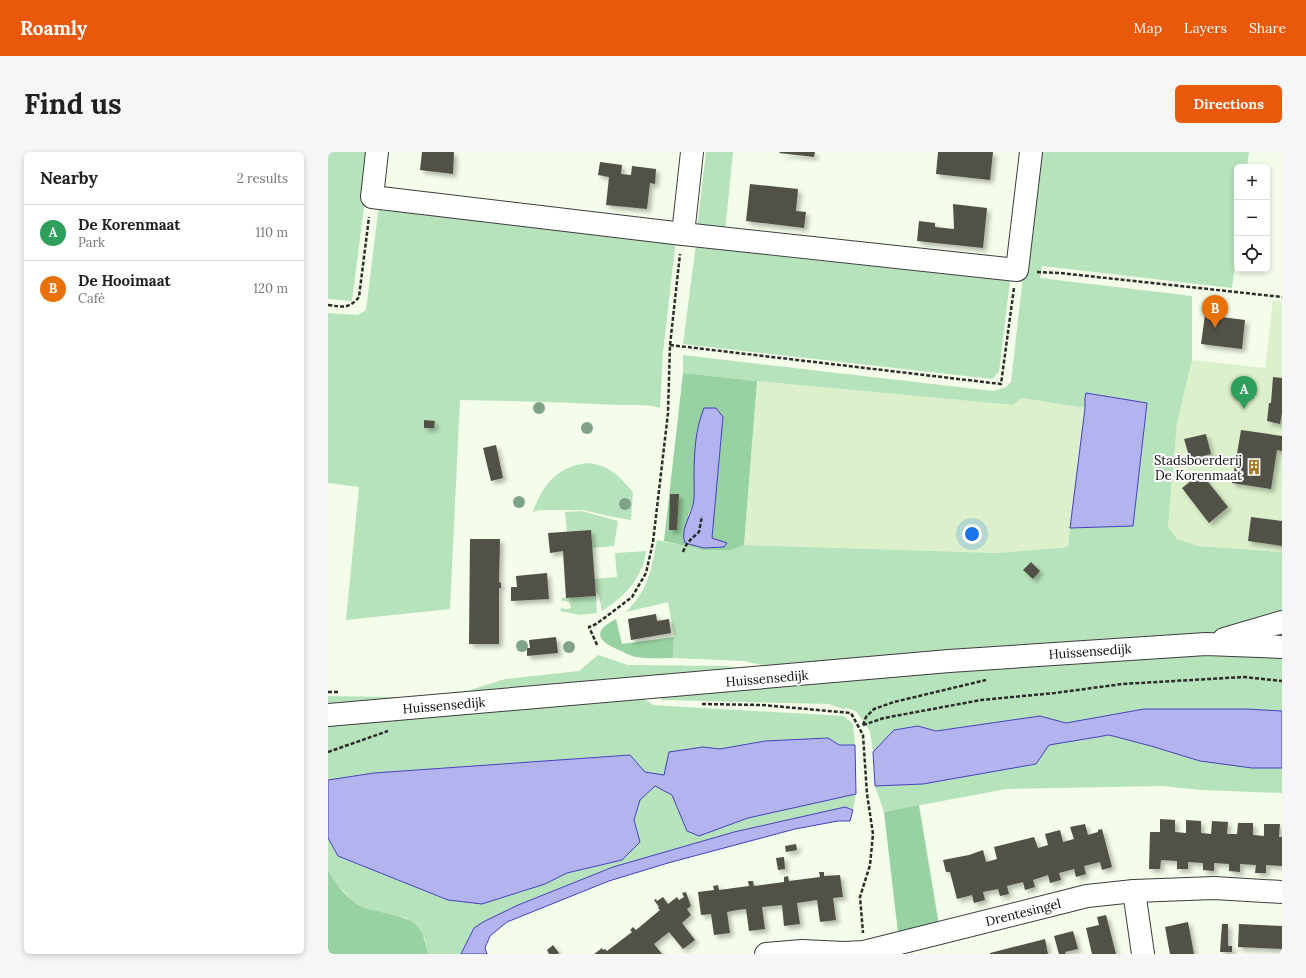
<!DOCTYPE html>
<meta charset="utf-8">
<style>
body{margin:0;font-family:Lora,serif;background:#f6f6f6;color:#202124}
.controls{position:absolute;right:12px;top:12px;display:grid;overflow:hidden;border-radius:6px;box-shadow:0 2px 6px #0003}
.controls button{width:36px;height:36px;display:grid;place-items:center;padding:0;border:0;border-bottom:1px solid #e0e0e0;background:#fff;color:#202124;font:20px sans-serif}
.you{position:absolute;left:644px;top:382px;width:14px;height:14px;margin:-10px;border:3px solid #fff;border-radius:50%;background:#1a73e8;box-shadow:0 0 0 6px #1a73e833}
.badge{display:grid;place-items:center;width:26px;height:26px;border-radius:50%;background:#ea580c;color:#fff;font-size:13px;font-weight:700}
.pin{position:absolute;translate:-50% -33px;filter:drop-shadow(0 1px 2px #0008)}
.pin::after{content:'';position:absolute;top:21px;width:14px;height:12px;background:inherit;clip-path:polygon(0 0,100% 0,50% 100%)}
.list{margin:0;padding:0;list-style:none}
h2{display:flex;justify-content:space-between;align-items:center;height:52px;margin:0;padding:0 16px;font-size:17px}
h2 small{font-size:13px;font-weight:400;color:#757577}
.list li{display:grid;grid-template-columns:26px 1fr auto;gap:12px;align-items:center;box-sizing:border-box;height:56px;padding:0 16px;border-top:1px solid #e0e0e0}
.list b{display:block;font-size:15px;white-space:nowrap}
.list p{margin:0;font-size:13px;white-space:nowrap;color:#757577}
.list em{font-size:13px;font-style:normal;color:#757577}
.icon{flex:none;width:22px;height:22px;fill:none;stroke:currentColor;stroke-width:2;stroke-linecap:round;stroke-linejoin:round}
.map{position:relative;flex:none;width:954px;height:802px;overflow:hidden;border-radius:6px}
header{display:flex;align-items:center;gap:24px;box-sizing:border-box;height:56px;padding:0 20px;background:#ea580c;color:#fff}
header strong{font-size:19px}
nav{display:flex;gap:22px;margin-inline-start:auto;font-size:14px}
.intro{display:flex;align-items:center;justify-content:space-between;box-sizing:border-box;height:96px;padding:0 24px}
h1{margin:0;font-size:28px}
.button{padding:10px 18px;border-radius:6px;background:#ea580c;color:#fff;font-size:14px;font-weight:700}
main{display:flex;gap:24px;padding:0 24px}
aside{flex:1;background:#fff;border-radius:6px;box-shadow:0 2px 6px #0003}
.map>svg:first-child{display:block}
.farmland{fill:#dcf0cc}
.green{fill:#b7e3bc}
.forest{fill:#98d2a2;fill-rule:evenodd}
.water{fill:#b3b3ef;stroke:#4441bf}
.building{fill:#515147;filter:url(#shadow)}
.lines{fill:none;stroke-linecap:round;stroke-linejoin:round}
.minor-casing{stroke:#3d3d3d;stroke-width:24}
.path{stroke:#2c2c2c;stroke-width:2.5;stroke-dasharray:4 2;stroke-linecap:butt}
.minor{stroke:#fff;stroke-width:22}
.tree{fill:#80a388}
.labels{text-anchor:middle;stroke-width:4;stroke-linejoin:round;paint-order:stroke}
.poi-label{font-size:13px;fill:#0a0a0a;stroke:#fff;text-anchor:end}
.street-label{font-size:13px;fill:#0a0a0a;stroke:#fff}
</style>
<header>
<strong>Roamly</strong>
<nav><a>Map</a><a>Layers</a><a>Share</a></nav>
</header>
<div class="intro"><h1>Find us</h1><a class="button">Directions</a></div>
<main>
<aside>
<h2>Nearby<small>2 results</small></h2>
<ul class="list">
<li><span class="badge" style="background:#2e9e5b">A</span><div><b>De Korenmaat</b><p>Park</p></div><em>110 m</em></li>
<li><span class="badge" style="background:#e8710a">B</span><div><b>De Hooimaat</b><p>Café</p></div><em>120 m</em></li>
</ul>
</aside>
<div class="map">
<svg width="954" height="802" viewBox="0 0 954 802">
<defs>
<filter id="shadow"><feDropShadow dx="3.5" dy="3.5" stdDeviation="2" flood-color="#0004"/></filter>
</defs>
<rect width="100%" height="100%" fill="#f4fde9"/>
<!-- farmland -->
<g class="farmland">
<polygon points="945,149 954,150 954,400 870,394 849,387 840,375 849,271 864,208 937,216"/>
<polygon points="429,229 685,253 694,246 757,256 740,395 669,401 416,393"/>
</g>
<!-- green -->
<g class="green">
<polygon points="0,0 43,0 24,149 0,147"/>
<polygon points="378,0 405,0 397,80 369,77"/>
<path d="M 709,0 L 921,0 L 919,15 L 909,15 L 909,98 L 904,136 L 714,114 L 712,126 L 864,144 L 864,208 L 849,271 L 840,375 L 849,387 L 870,394 L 954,400 L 954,463 L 890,483 L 447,516 L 416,509 L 345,506 L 346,484 L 340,450 L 298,460 C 321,437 323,418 329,388 L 374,398 L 404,398 L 416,393 L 669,401 L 740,395 L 742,376 L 805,374 L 819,251 L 758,241 L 757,246 L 757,256 L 694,246 L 685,253 L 429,229 L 355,221 L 355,203 L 665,239 L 678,235 L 683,230 Z"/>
<path d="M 51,52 L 348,87 L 335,201 L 332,256 C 323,252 300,253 289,253 C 237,250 185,249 132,248 L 122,457 L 18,468 L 31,335 L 0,331 L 0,161 L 30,163 L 38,158 Z"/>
<polygon points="368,92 682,129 671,220 664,227 355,192"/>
<path d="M 262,311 C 286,316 289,323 305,340 L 303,368 L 285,365 L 255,358 L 212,358 L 205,360 C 215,332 230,313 262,311 Z"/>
<polygon points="253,359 290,369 286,394 264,396 263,378 239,380 237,360"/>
<path d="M 318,399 C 315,426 295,446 274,459 L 271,443 L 268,440 L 266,427 L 289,425 L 287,401 Z"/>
<polygon points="268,444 269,461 252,463 232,459 233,456 237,457 241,457 243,455 241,450 238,449 234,449 234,446"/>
<polygon points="954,499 954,559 918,557 816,557 738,571 712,564 608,579 590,574 566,578 545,600 542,579 528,559 519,556 516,557 500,552 334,548 330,542 712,502"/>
<polygon points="270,503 300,513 400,514 422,519 114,547 177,527 251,519"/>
<polygon points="309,542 325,553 516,564 525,572 527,593 511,593 500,586 437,589 392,597 375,595 336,624 317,620 301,603 46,621 0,628 0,569"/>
<polygon points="0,544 70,545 81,549 0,557"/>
<polygon points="781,583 823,594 924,616 954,616 954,641 873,638 834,634 678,637 556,660 547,634 595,632 721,593"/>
<polygon points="327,634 344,643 359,679 371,684 420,666 528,642 525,658 517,655 406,680 285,715 190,753 140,788 133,802 100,802 97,787 78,766 36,756 24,748 5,729 0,718 0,686 10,704 120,748 217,732 239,721 294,708 312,690 306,668 312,648"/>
</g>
<!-- forest -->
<g class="forest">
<path d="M 355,221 L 429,229 L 416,393 L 404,398 L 374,398 L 336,389 ZM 395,265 L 384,386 L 360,363 L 365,353 Z"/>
<path d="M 288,467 L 294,492 L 346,485 L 345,506 C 333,506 320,507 308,505 C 302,504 296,500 291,498 C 269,489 264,479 288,467 Z"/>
<polygon points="591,653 611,773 570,781 556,660"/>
<path d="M 0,718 C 7,732 20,748 35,755 C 40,758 47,758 53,760 C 84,767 94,769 100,802 L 0,802 Z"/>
</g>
<!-- water -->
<g class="water">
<polygon points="758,241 819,251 805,374 742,376 757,256 757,246"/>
<path d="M 376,256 L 388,256 L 395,265 L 384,386 L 399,391 L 396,395 L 376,396 L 357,391 C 352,379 362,365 365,353 C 367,345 366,334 366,326 C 366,302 367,278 376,256 Z"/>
<polygon points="816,557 918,557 954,559 954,616 924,616 872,609 823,594 781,583 721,593 708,612 595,632 547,634 545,600 566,578 590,574 608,579 712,564 738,571"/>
<polygon points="500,586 511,593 527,593 528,642 420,666 371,684 359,679 344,643 327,634 312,648 306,668 312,690 294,708 239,721 217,732 154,752 120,748 10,704 0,686 0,628 46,621 302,603 317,620 336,623 341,600 375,595 392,597 437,589"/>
<polygon points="517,655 525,658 522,669 510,669 467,677 340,711 281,729 179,770 162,784 157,796 159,802 133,802 146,776 155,770 190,753 285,715 406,680"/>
</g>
<!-- building -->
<g class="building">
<polygon points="94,0 126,0 125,22 92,18"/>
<polygon points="452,0 487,0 486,5 451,1"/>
<polygon points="610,0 665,0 662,28 608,22"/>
<polygon points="272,10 294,13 293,22 303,23 304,14 328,17 327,32 322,31 319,57 278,53 281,25 270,23"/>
<polygon points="422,32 470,37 468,59 478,60 476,76 418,69"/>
<polygon points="625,52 659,56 655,96 589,89 591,69 607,71 607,75 626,77"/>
<polygon points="877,163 917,168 914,197 873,192"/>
<polygon points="945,225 954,226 954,261 952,272 939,269 941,251 943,251"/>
<polygon points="96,268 107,269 106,276 96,276"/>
<polygon points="913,278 954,284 954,299 949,298 943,337 904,331"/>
<polygon points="878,282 883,302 862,307 856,287"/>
<polygon points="168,293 175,326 163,329 155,296"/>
<polygon points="873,321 900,355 881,371 854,336"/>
<polygon points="342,342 351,342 349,378 341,378"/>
<polygon points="923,365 954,369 954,394 920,389"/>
<polygon points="263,378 268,444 238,446 235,399 222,401 220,381"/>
<polygon points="142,387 172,387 171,430 173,431 173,436 171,436 171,492 141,492"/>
<polygon points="703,410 712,419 705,427 695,418"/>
<polygon points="219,421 221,447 183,449 183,435 189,435 188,424"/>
<polygon points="328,462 329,469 341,467 343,481 303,488 300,467"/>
<polygon points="228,485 230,501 199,504 199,496 202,496 201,488"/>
<polygon points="832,667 847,668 847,680 858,681 858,668 873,669 873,681 883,682 884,669 900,670 899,682 909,682 910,671 925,671 925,683 936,684 936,672 952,672 951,685 954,685 954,714 938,713 938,721 927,721 928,713 912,712 912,720 901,719 901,712 886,711 886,719 875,718 875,711 860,710 860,717 849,717 849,709 833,708 832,717 821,717 822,680 832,680"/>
<polygon points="757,672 760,683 770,680 770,678 774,677 784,715 774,718 772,710 756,714 758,722 748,725 746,717 731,721 733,728 722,731 720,723 705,728 707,735 697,738 695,730 679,734 681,742 672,744 670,737 655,740 657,748 646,751 644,743 629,747 622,720 618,720 615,708 641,703 655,698 658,710 669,707 666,695 706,685 710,696 720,693 717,682 732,678 735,690 746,687 742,675"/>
<polygon points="468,692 469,698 458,700 457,694"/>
<polygon points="456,705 457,717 450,718 448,706"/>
<polygon points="491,720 496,720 496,724 512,723 515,745 505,746 508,768 492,770 489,748 469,751 472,772 456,774 454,753 434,755 437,777 421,779 418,757 409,758 399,760 402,781 386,783 383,762 373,763 370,740 386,738 385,734 390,733 391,738 421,734 420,729 425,729 426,734 456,730 456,725 460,724 461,729 492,725"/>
<polygon points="358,740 363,754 359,757 363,763 354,771 367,788 355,797 341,780 326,792 334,802 266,802 274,796 275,798 277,797 279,799 304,780 302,778 305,775 308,778 332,758 330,756 331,755 326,748 328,747 329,749 335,745 340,752 349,745 351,748 356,745 354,741"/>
<polygon points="778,763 788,802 764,802 758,776 771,773 769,765"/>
<polygon points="860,770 866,802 842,802 837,775"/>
<polygon points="894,772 900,772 900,794 904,794 904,800 892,800"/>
<polygon points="911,772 954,774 954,797 910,795"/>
<polygon points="745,779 750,797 737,800 738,802 731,802 726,784"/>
<polygon points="717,787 720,802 662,802 662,801"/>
<polygon points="225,793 231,801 230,802 221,802 219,798"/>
</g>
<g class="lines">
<defs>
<g id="minor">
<polyline points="49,0 44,45 355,82 689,118 703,0"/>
<polyline points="355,82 364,0"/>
<polyline points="896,487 954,470"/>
<polyline points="0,563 621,509 878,492 954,495"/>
<polyline points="806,739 815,802"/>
<polyline points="438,802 474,799 516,801 536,800 759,744 806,739 886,736 954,740"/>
</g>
</defs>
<!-- minor casing -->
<use href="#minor" class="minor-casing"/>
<!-- path -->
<g class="path">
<polyline points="709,120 732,121 954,145"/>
<path d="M 0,153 C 15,155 21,157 31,145 L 41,65"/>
<polyline points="342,193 673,232 686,136"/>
<path d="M 355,400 C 358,391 364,386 371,380 L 374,364"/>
<polyline points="269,493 261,475 268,472 279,464 304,445 318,421 325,390 340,261 342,193 352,102"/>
<polyline points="0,540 11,540"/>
<polyline points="374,552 434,553 523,561 535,583 539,642 545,682 542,713 532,745 535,781"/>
<polyline points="535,573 556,566 653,548 727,541 794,532 916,525 954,529"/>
<polyline points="535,573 538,565 546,557 566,550 658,528"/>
<polyline points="0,600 60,579"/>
</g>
<!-- minor -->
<use href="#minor" class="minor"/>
</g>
<!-- trees -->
<g class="tree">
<circle cx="211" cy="256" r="6"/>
<circle cx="259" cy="276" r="6"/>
<circle cx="191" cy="350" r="6"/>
<circle cx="297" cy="352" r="6"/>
<circle cx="194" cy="494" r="6"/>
<circle cx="241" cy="495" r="6"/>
</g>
<!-- icons -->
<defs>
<symbol id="building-bare" viewBox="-9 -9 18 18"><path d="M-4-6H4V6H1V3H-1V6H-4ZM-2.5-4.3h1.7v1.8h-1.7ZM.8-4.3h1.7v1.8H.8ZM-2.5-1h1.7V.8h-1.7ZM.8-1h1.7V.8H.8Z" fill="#ac7830" stroke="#fff" stroke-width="2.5" paint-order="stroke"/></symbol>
</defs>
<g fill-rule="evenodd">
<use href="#building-bare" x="915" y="304" width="22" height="22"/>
</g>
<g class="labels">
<!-- poi labels -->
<g class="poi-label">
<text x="914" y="313">Stadsboerderij<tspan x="914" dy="15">De Korenmaat</tspan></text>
</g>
<!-- street labels -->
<g class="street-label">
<text transform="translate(762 499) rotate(-4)" y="5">Huissensedijk</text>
<text transform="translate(439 526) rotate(-5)" y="5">Huissensedijk</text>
<text transform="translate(116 553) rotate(-5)" y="5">Huissensedijk</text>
<text transform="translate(695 760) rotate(-14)" y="5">Drentesingel</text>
</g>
</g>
</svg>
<div class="controls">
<button>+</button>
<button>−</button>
<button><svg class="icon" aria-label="locate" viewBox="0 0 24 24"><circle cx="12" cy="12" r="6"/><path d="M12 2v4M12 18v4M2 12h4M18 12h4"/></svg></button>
</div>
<div class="you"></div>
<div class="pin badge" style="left:916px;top:257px;background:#2e9e5b">A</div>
<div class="pin badge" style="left:887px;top:176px;background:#e8710a">B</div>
</div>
</main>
